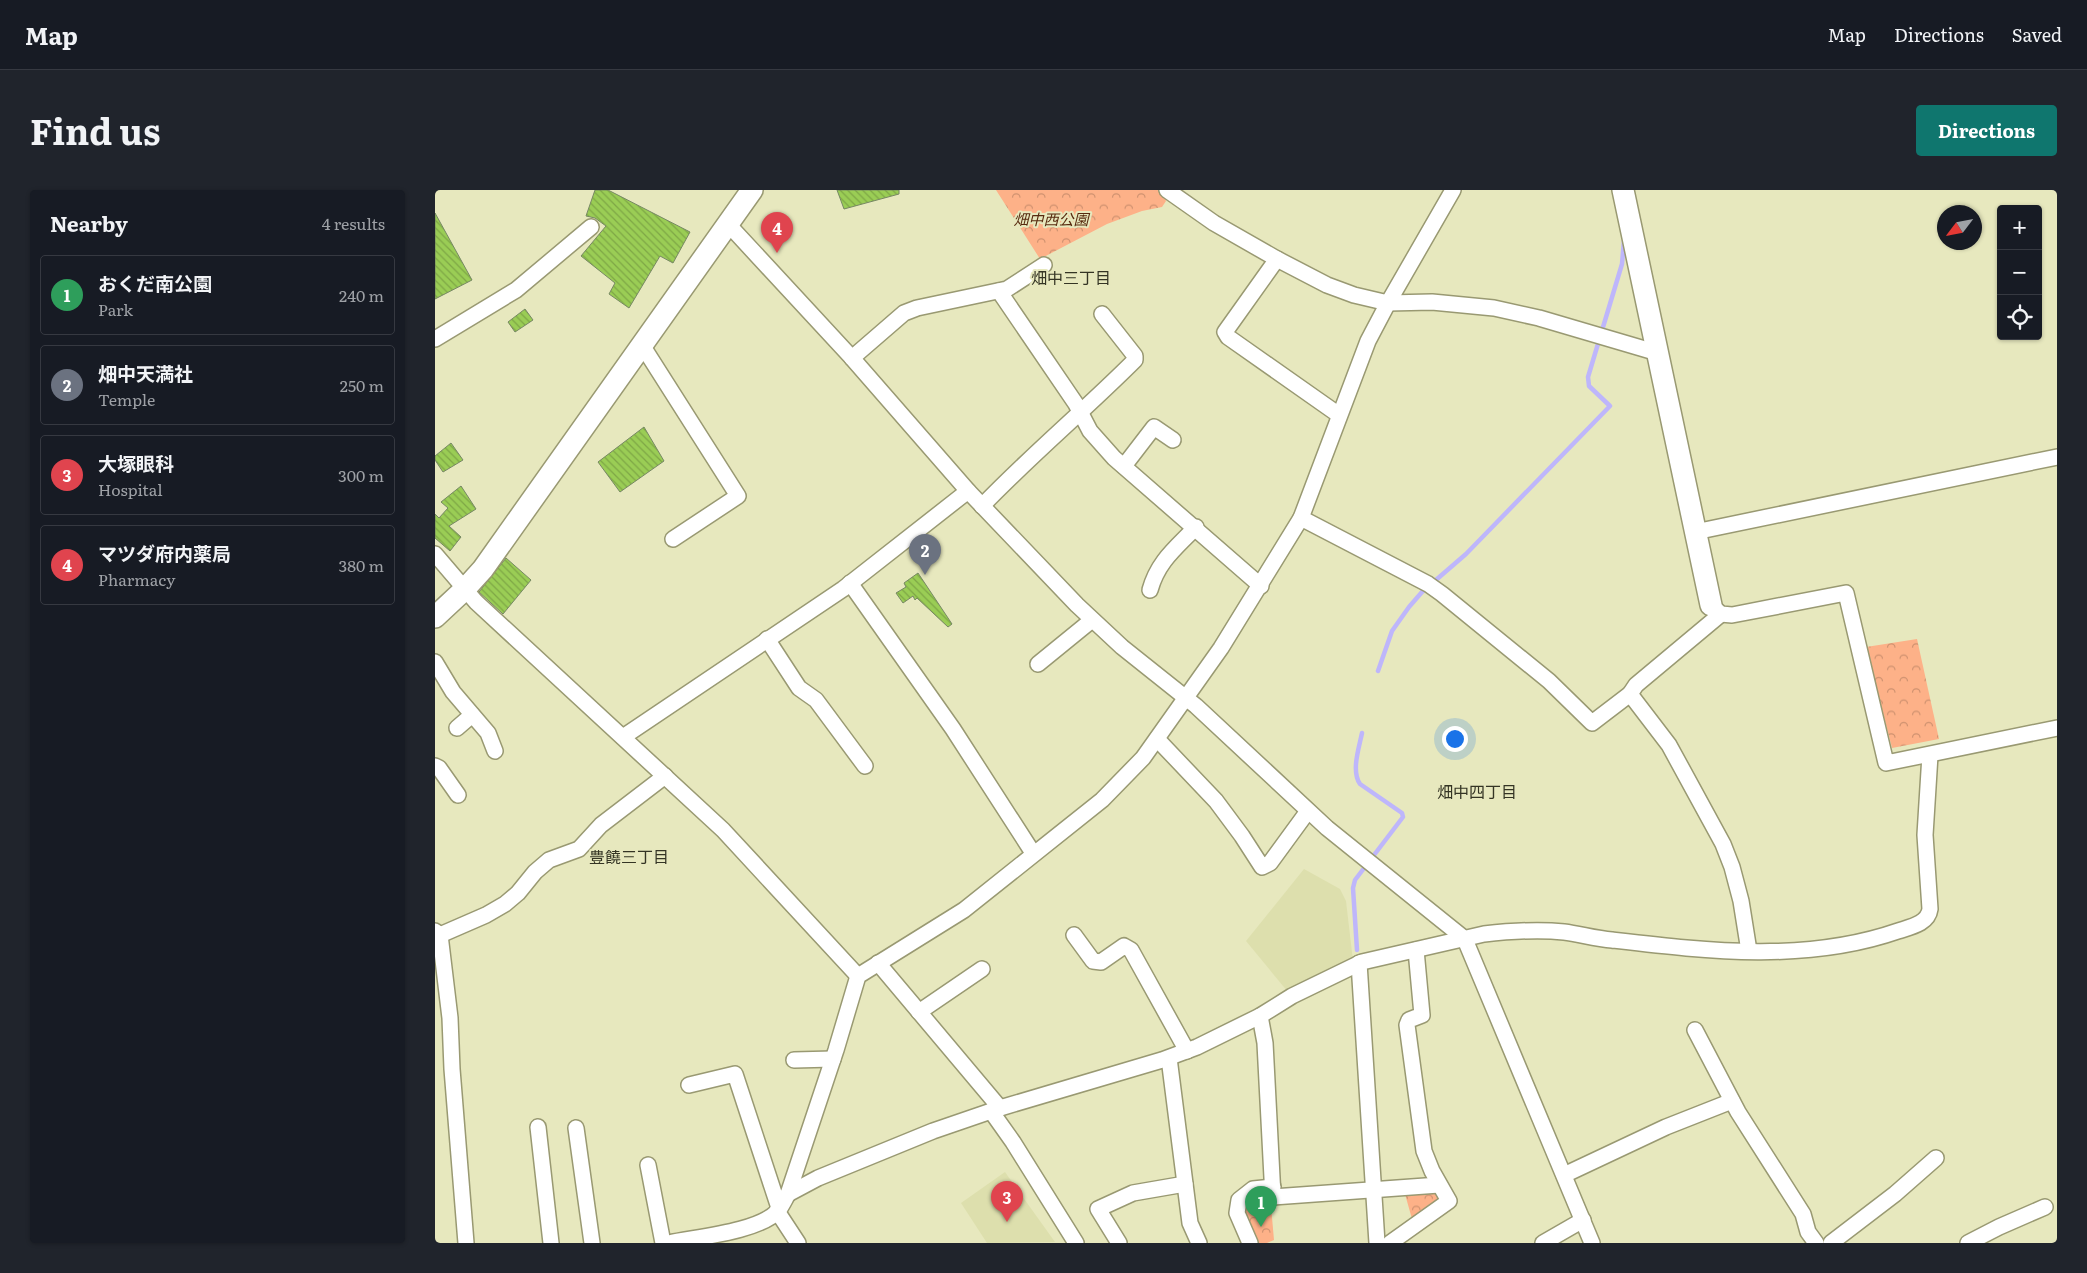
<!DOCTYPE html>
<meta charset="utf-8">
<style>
body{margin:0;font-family:Literata,"Noto Sans JP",serif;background:#20242c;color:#f1f3f6}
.controls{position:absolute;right:15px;top:15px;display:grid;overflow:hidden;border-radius:5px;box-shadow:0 1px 4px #0004}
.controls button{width:45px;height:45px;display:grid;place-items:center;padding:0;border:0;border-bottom:1px solid #363941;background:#171b24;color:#f1f3f6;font:25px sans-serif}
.compass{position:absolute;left:1502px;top:15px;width:45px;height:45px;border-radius:50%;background:#171b24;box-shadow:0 1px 4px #0004;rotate:238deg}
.you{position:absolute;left:1019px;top:548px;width:18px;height:18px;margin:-12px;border:4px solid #fff;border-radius:50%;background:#1a73e8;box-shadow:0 0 0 8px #1a73e833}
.badge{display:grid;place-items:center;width:32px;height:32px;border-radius:50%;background:#0f766e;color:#fff;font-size:16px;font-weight:700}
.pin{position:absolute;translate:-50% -41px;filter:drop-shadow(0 1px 2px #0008)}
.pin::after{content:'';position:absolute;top:26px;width:18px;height:15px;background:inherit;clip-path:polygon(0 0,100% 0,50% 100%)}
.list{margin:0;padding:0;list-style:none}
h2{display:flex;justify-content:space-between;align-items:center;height:65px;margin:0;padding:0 20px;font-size:21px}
h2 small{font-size:16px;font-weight:400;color:#9ea1a6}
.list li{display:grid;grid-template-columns:32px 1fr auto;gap:15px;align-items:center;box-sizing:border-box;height:80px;margin:0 10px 10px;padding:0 10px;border:1px solid #363941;border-radius:5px}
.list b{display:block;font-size:19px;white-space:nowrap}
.list p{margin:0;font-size:16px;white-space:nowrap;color:#9ea1a6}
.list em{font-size:16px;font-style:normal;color:#9ea1a6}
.icon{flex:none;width:28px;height:28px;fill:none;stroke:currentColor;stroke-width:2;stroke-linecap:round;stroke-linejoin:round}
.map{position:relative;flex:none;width:1622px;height:1053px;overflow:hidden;border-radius:5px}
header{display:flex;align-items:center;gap:30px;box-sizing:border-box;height:70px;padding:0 25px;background:#171b24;border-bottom:1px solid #363941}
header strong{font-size:24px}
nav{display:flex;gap:28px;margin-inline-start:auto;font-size:18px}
.intro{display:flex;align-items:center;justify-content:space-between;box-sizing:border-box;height:120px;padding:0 30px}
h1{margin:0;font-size:35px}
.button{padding:12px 22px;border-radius:5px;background:#0f766e;color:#fff;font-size:18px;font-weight:700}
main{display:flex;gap:30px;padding:0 30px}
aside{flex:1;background:#171b24;border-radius:5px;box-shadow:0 1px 4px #0004}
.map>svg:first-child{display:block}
.built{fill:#dddfad}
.park{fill:url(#park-crowns)}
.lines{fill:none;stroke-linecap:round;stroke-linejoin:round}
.stream{stroke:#beb6fb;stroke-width:4.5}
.building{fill:url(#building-back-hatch);stroke:#778864}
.street-casing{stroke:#999972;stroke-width:18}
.secondary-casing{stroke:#999972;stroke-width:24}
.street{stroke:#fff;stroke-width:15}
.secondary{stroke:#fff;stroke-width:21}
.labels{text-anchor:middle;stroke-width:4;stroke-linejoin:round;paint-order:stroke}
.park-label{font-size:15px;font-style:italic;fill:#572a0f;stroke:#e7e8be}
.neighbourhood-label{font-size:16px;fill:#343424;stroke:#e7e8be}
</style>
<header>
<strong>Map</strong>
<nav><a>Map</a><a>Directions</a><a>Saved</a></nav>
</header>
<div class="intro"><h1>Find us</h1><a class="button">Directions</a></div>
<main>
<aside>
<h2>Nearby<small>4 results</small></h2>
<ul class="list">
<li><span class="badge" style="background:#2e9e5b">1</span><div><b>おくだ南公園</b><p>Park</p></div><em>240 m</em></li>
<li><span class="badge" style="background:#6b7280">2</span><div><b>畑中天満社</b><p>Temple</p></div><em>250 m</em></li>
<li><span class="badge" style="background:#e0444e">3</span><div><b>大塚眼科</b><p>Hospital</p></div><em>300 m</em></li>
<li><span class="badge" style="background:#e0444e">4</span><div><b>マツダ府内薬局</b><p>Pharmacy</p></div><em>380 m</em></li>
</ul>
</aside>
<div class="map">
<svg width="1622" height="1053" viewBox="0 0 1622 1053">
<defs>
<pattern id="park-crowns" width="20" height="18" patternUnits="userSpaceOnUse" patternTransform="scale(1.25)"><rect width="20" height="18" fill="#fdb188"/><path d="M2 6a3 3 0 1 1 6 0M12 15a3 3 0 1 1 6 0" fill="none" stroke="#ce916f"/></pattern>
<pattern id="building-back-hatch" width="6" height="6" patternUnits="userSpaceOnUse" patternTransform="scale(1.25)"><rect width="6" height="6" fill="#9acd55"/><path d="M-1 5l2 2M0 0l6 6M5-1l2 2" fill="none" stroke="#7ea746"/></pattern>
</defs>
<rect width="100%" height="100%" fill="#e7e8be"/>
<!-- built -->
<g class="built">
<polygon points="869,679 905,699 911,711 918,771 853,802 811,751"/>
<polygon points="570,982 620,1052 552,1053 526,1013"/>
</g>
<!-- park -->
<g class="park">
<polygon points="561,0 724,0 728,4 731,11 727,17 707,21 672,34 605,69"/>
<polygon points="1482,449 1504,549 1457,558 1431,457"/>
<polygon points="1000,1002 1005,1011 977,1029 970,1004"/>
<polygon points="821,1006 834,1013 836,1016 839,1050 832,1053 824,1053 808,1023 811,1011 816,1007"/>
</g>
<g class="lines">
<!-- stream -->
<g class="stream">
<polyline points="943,481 957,441 974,417 987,402 1031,364 1175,216 1154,196 1153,187 1187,74 1189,50"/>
<path d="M 922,760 L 918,698 L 920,690 L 968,627 L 967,623 L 925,594 C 916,581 924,558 927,543"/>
</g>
</g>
<!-- building -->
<g class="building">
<polygon points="160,0 173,0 255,42 238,73 225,66 194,118 174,104 180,93 146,66 171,36 160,28 151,26"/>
<polygon points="402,0 464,0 464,4 409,19"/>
<polygon points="0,23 37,90 0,109"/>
<polygon points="90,119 98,130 80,142 73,132"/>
<polygon points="209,237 229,271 185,302 163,272"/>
<polygon points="16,253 28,270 8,282 0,270 0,266"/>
<polygon points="26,296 41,319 14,336 26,347 15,361 0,348 0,324 4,328 13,318 6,312"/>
<polygon points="71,368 96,390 68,424 44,402"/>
<polygon points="483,383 517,434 513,437 482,408 480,410 478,406 468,413 461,403 471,397 469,393"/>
</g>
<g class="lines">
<defs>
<g id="street">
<polyline points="732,0 779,33 842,69 892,95 919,105 953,113 997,112 1059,118 1104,128 1223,163"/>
<polyline points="293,34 417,168 533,301 642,415 687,457 761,516 892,638 1025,745 1031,752 1157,1053"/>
<polyline points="842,69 790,142 793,147 904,225"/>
<polyline points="564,101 641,214 655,241 679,268 826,396"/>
<polyline points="0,149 81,100 156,37"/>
<polyline points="207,155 303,306 238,349"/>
<polyline points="417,168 469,123 482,118 572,99 609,75"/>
<polyline points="689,276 719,237 738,250"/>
<path d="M 547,316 C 596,265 650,220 700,170 L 700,166 L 667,124"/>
<polyline points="866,328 993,394 1007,404 1114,491 1157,533 1195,504"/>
<polyline points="1260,342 1622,267"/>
<polyline points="0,364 41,412 288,640 423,786"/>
<polyline points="415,393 518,539 598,663"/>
<path d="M 715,400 C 723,371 741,358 761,337"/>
<polyline points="1276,415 1286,424 1297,425 1411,403 1451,573 1622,538"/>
<polyline points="1286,424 1201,495 1195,504 1234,555 1288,654 1297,677 1306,711 1314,761"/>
<polyline points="332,449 364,498 381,510 430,576"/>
<polyline points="0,472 18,502 53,543 60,561"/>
<polyline points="603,474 657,430"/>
<polyline points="22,538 37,525"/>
<polyline points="188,547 408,399 533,301"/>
<polyline points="722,549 781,611 807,646 827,677 835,673 873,621"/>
<polyline points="0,576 4,578 23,605"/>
<polyline points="0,741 5,745 51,725 70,714 83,703 100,682 114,670 144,659 166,635 230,586"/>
<polyline points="5,745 15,828 17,879 31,1053"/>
<polyline points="639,745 658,771 666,772 689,756 696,760 752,861"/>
<polyline points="443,773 565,918"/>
<polyline points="924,773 942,1053"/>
<polyline points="484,822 547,779"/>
<polyline points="825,826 830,853 838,1007 1004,995"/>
<polyline points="1260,840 1303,922 1368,1024 1373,1042 1381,1053"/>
<polyline points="734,868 755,1033 764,1053"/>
<polyline points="359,870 398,869"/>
<polyline points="254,895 300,884 344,1018"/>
<polyline points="556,921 578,952 641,1053"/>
<polyline points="103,937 116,1053"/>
<polyline points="141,938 157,1053"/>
<polyline points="213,975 228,1053"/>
<polyline points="1129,985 1231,937 1297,911"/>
<path d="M 353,1004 L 383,988 L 498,941 L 565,918 L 727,870 L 762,857 L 825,826 L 857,806 L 927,772 L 1049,744 C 1076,741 1102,739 1129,742 C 1145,744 1161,749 1177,750 C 1272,761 1371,773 1463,741 C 1475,737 1493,734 1495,719 L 1490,645 L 1495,565"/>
<polyline points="342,1021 363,1053"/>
<path d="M 234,1053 C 262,1047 323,1042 343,1021 C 347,1016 350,1009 353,1004 L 401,860 L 423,786 L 529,720 L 667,610 L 708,568 L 786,458 L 866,328 L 933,151 L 953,113 L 1018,0"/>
<polyline points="684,1053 663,1019 698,1003 750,994"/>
<polyline points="815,1053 802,1023 804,1010 818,999 838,997"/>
<polyline points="955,1053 1014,1011 997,981 989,961 972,835 974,830 987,825 981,760"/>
<polyline points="1108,1053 1148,1030"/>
<polyline points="1396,1053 1460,1004 1501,968"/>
<polyline points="1533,1053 1564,1037 1610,1017"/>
</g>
<g id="secondary">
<polyline points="1188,0 1276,415"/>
<polyline points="0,427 29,400 48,379 317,0"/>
</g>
</defs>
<!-- street casing -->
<use href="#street" class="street-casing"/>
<!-- secondary casing -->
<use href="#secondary" class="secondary-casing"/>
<!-- street -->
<use href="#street" class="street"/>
<!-- secondary -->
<use href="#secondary" class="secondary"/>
</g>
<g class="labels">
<!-- park labels -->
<g class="park-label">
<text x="616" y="35">畑中西公園</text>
</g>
<!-- neighbourhood labels -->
<g class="neighbourhood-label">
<text x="636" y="94">畑中三丁目</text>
<text x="1042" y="608">畑中四丁目</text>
<text x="194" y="673">豊饒三丁目</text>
</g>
</g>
</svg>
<div class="controls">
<button>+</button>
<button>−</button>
<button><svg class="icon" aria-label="locate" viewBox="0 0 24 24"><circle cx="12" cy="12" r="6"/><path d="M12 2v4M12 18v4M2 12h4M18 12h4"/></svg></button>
</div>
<svg class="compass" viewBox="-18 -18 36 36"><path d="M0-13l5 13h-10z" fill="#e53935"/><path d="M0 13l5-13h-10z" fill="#9ea1a6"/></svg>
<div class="you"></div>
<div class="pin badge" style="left:826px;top:1037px;background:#2e9e5b">1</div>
<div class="pin badge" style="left:490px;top:385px;background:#6b7280">2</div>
<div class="pin badge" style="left:572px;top:1032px;background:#e0444e">3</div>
<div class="pin badge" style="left:342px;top:63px;background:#e0444e">4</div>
</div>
</main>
